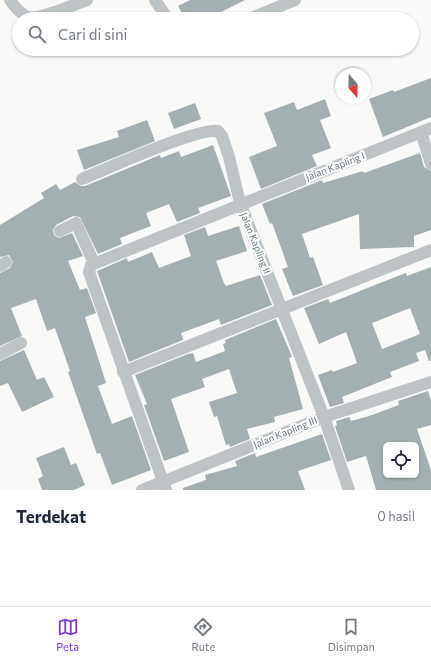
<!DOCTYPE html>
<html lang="id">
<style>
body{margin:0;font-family:Commissioner,sans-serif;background:#f6f6f7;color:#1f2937}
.controls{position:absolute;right:12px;bottom:12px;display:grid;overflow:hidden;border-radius:6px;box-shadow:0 1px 3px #0004}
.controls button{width:36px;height:36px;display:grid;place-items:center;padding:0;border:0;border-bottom:1px solid #e0e1e3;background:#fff;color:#1f2937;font:20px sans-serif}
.compass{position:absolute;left:335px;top:68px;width:36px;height:36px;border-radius:50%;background:#fff;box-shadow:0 1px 3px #0004;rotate:161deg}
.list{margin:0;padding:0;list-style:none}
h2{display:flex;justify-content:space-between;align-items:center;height:52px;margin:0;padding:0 16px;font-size:17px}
h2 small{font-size:13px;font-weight:400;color:#747a83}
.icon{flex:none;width:22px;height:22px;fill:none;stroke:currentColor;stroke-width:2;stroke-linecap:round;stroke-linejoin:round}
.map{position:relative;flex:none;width:431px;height:490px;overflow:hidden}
.search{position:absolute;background:#fff;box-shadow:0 1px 3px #0004;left:12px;right:12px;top:12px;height:44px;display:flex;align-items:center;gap:10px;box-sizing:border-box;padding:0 14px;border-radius:22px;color:#747a83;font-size:15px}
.sheet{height:116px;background:#fff}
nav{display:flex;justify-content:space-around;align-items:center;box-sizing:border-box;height:56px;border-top:1px solid #e0e1e3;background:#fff;font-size:11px;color:#747a83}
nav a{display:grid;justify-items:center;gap:2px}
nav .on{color:#7c3aed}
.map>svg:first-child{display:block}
.building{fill:#a4afb2;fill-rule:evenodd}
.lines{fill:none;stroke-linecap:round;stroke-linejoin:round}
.street{stroke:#bec4c6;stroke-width:12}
.labels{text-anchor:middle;stroke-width:4;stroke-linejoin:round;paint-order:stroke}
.street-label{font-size:10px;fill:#667a7f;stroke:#fff}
</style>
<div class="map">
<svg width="431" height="490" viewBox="0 0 431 490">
<rect width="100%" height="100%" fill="#f9f9f7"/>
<!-- building -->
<g class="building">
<polygon points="190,0 245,0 207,19 185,19 178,6"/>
<polygon points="431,78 431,117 383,137 369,99 393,90 394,92"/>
<polygon points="325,99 331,116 320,120 331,148 312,155 317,166 261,189 249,157 277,146 264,113 294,102 297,110"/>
<polygon points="195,103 201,119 174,129 168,113"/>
<polygon points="147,120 155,141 84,170 77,150 119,137 117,131"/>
<polygon points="213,145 231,196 198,208 200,213 177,222 169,204 146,213 151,226 120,238 122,244 98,254 80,217 73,216 56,225 53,230 54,235 59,238 72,233 83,256 68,261 80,290 87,288 96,313 85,317 106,383 98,386 112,424 132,416 151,470 112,485 100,453 97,454 68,372 70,371 55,328 47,331 36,299 11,308 22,336 0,346 0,273 10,268 13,262 9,255 0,257 0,225 44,198 41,193 56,184 60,190 75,182 81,186 85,186 160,155 161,158 179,151 181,157"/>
<polygon points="420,153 424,167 431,171 431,230 414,236 414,247 360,249 359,214 302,234 310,258 313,257 323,285 293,296 282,269 288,267 272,223 270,224 262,204 322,180 323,183 363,171 364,173"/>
<polygon points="239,226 247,251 216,261 224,283 226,286 260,275 272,305 221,325 219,319 181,333 183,340 129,362 97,271 127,258 128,262 152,252 159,268 191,256 184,235 205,227 208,236"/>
<path d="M 431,267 L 431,361 L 429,361 L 425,350 L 416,353 L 419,361 L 390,372 L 392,377 L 342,397 L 344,403 L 330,407 L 318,375 L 332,370 L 333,372 L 357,363 L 346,332 L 319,344 L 304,308 L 328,299 L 330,303 L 390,279 L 406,273 L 407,276 ZM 410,308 L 420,334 L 382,349 L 372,323 Z"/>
<polygon points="276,319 290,352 292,357 289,358 303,409 274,417 275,422 247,429 250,439 230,447 229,444 226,445 217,416 214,417 209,402 237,393 229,369 202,379 205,387 171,399 189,452 164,461 144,405 147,404 135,375 188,354 193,353 196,362 225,351 223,344 226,343 225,340"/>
<polygon points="24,350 37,380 44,377 54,397 22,412 8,383 0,386 0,361"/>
<path d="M 428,391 L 431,400 L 431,425 L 417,429 L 431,470 L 431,490 L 376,490 L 366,456 L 347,462 L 335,426 L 337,425 L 336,421 L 349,417 L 351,421 L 369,416 L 399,405 L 398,401 ZM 386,445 L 416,445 L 416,475 L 386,475 Z"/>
<polygon points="322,434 331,460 298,471 305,490 183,490 183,488 206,480 205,475 237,466 235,461 255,453 256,457"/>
<polygon points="64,447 71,465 76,463 85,485 74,490 42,490 38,479 43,476 36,458"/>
</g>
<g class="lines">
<!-- street -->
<g class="street">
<path d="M 10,0 C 14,6 20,13 26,16 C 36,22 75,4 87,0"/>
<polyline points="155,0 168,19"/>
<polyline points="249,19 295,0"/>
<polyline points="421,132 431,164"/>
<path d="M 82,179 C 107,169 196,128 218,131 L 222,136 L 229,157 L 240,203 L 324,417 L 349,490"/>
<polyline points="60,231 76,223 94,263"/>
<polyline points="0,266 6,262"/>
<polyline points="0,354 21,343"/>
<polyline points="123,372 431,250"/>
<polyline points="142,490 324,417 431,382"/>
<polyline points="166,490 89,272 91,265 431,128"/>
</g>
</g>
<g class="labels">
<!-- street labels -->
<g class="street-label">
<text transform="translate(335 166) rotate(-21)" y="4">Jalan Kapling I</text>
<text transform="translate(256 243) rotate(68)" y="4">Jalan Kapling II</text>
<text transform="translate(285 432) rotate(-22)" y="4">Jalan Kapling III</text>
</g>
</g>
</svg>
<div class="controls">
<button><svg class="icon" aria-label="locate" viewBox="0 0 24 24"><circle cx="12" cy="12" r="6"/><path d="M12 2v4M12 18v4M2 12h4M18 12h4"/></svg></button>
</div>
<svg class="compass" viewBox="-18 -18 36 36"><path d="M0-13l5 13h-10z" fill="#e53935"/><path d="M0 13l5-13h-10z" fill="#747a83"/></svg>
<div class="search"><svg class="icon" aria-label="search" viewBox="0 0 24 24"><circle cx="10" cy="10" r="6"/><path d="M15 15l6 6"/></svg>Cari di sini</div>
</div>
<section class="sheet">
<h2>Terdekat<small>0 hasil</small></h2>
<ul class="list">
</ul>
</section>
<nav>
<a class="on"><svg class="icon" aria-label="map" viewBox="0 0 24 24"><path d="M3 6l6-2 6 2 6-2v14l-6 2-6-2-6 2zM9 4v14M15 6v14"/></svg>Peta</a>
<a><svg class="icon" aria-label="directions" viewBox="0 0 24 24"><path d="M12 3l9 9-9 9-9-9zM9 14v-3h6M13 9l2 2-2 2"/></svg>Rute</a>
<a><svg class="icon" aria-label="saved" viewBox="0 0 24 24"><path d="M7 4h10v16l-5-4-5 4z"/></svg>Disimpan</a>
</nav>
